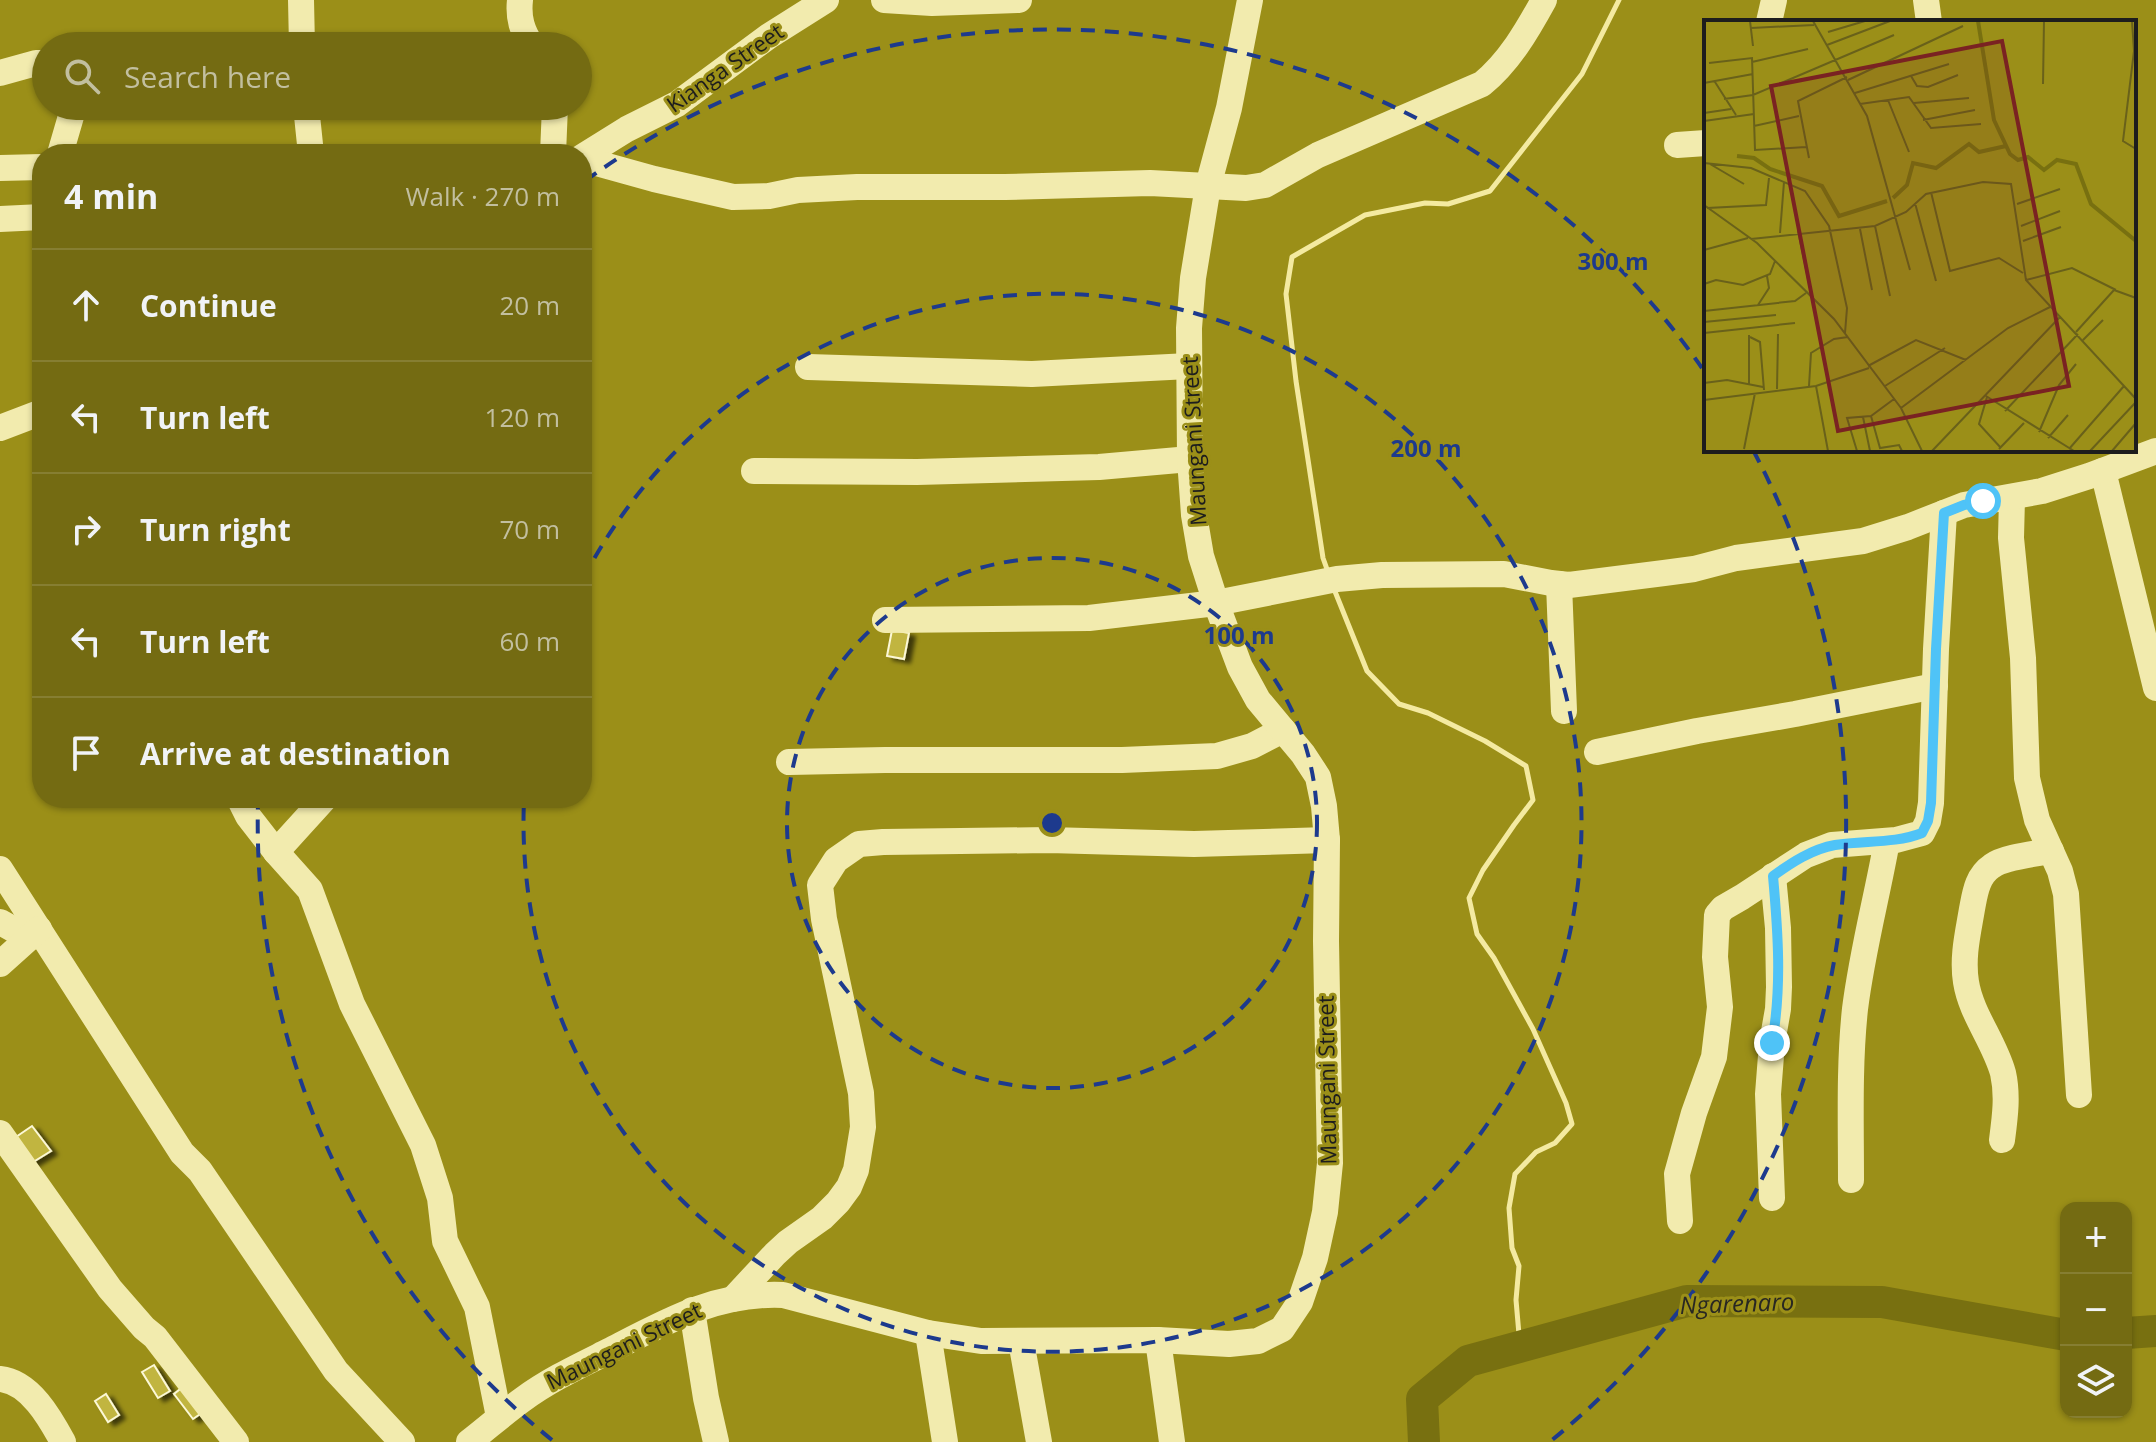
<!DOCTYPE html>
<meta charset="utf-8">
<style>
body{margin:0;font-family:"Open Sans",sans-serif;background:#7c7320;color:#f1f3f6}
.controls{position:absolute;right:24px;bottom:24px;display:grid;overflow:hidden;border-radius:16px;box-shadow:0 2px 6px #0004}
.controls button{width:72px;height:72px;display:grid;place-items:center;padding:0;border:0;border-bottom:2px solid #867e32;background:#746b12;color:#f1f3f6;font:40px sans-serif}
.stop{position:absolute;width:24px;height:24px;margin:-18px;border:6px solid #4fc3f7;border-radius:50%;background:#fff}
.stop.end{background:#4fc3f7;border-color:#fff;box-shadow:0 2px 8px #0008}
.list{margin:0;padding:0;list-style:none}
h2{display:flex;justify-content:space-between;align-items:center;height:104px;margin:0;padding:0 32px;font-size:34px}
h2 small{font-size:26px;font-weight:400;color:#c2bf9f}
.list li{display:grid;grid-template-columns:52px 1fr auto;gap:24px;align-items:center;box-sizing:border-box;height:112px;padding:0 32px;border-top:2px solid #867e32}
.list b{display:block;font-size:30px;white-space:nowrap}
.list em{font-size:26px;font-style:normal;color:#c2bf9f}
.icon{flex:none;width:44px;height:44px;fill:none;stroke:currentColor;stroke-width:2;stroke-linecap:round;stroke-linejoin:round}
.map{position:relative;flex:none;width:2156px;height:1442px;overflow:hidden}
.search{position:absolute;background:#746b12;box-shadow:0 2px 6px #0004;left:32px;top:32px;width:560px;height:88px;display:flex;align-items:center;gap:20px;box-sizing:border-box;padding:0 28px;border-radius:44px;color:#c2bf9f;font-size:30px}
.panel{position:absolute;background:#746b12;box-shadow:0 2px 6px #0004;left:32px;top:144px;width:560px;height:664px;border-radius:32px}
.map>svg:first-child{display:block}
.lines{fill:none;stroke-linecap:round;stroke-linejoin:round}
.stream{stroke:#f4eaa1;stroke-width:5}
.river{stroke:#787010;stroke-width:32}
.building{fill:#c1b541;stroke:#fcf8d6;stroke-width:2;filter:url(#shadow)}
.minor{stroke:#f2ebae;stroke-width:26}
.route{stroke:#4fc3f7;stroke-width:10}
.ring{fill:none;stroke:#1d3a8d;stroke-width:4;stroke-dasharray:14 10}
.labels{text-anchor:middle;stroke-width:6;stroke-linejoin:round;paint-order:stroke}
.street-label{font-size:22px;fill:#1d1d1d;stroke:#9b8f18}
.water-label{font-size:24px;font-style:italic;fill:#282722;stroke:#9b8f18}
.inset-river{fill:none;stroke:#787010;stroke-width:4}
.inset-road{fill:none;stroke:#69611a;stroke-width:2}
.view{fill:#7a2222;fill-opacity:0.15;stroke:#7a2222;stroke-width:4}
.inset-edge{fill:none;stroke:#1d1d1d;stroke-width:4}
.centre{fill:#1d3a8d;stroke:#9b8f18;stroke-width:4}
.ring-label{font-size:24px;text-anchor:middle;font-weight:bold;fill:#1d3a8d;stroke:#9b8f18;stroke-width:6;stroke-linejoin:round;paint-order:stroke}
</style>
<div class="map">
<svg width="2156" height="1442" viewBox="0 0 2156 1442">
<defs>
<filter id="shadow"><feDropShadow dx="6" dy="3.5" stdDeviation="2" flood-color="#0009"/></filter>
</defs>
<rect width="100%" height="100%" fill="#9b8f18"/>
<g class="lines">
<!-- stream -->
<g class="stream">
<polyline points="1328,572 1323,558 1296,381 1286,294 1292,257 1365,215 1425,203 1448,204 1490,191 1582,74 1619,0"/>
<polyline points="1334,589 1367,671 1399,704 1428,713 1485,741 1526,766 1533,800 1514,825 1483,870 1469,898 1477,934 1494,958 1533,1029 1566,1103 1572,1124 1555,1143 1536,1152 1515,1174 1509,1208 1512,1248 1519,1266 1516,1300 1520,1346"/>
</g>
<!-- river -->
<g class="river">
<polyline points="2126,1333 2156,1331"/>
<polyline points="1424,1442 1422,1399 1468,1361 1687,1301 1882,1302 2066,1335"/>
</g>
</g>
<!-- building -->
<g class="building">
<polygon points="892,630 909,633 904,659 887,656"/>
<polygon points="32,1126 51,1151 30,1164 13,1139"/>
<polygon points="154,1365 170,1391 158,1398 142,1372"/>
<polygon points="184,1386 203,1412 193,1419 174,1394"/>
<polygon points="106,1394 119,1415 108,1422 95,1401"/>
</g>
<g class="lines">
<!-- minor -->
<g class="minor">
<polyline points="301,0 302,46"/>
<path d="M 520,0 C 518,18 522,31 532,46"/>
<polyline points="884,0 932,3 1019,0"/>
<polyline points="1926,0 1929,22"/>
<polyline points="1769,22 1774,0"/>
<polyline points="0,73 36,63 46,63"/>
<polyline points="306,106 311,154"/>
<polyline points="1677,145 1706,143"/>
<polyline points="60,154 74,106"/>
<polyline points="553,154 555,106"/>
<polyline points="582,157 627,129 677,104 769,36 826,0"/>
<path d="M 582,159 L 654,179 L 733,197 L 769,196 L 798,190 L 857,187 L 1005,187 L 1150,183 L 1246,188 L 1265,185 L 1318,155 L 1482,84 C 1509,62 1527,31 1544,0"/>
<polyline points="0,168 42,167"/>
<polyline points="0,219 42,217"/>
<polyline points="808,367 1032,374 1189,366"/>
<polyline points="0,428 42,412"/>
<polyline points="754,471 917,472 1099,467 1190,459"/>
<polyline points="2103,471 2156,688"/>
<polyline points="2012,498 2011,538 2023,658 2027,778 2037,820 2060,871 2066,894 2079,1095"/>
<polyline points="1559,584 1564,711"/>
<polyline points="885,620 1089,618 1216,603 1337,579 1382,575 1504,574 1551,583 1569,585 1664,573 1694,569 1736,558 1863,541 1908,527 1964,505 2042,491 2089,476 2156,451"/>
<polyline points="1597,752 1697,731 1795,714 1935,686"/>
<polyline points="789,762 885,760 1122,760 1217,756 1252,746 1283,730"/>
<polyline points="239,798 248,816 276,852 310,890 352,1004 423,1145 440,1198 445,1241 477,1307 499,1417"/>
<polyline points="276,852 325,798"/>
<polyline points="0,869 182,1153 200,1171 336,1371 402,1442"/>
<polyline points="0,922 29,938"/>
<polyline points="0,964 39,929"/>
<polyline points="0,1133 110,1289 144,1328 155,1337 236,1442"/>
<path d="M 2002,1140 C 2005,1117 2008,1095 2003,1073 C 1994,1041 1971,1014 1966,982 C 1962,957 1968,933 1972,909 C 1975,893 1977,876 1992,866 C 2004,857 2035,854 2051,851"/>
<path d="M 1851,1180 C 1851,1123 1849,1065 1855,1009 C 1862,952 1877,897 1887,841"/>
<polyline points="1772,1198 1768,1094 1772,1043 1778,1009 1779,987 1778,928 1773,876"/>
<polyline points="1680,1221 1677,1174 1694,1113 1714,1057 1720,1007 1715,957 1717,915 1723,908 1742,897 1806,855 1832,845 1896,840 1922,833 1928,821 1931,803 1936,649 1944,513"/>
<polyline points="733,1299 775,1254 788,1242 822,1218 838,1202 849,1187 856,1170 863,1127 861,1093 824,919 820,885 836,860 859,844 883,842 1049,840 1194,844 1327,840"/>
<polyline points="692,1310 706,1398 716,1442"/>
<polyline points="928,1333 945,1442"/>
<polyline points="1158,1340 1172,1442"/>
<polyline points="1021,1341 1039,1442"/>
<path d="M 0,1379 C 30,1382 50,1418 63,1442"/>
<path d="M 469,1442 C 487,1428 504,1413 522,1400 C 549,1380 579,1366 609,1351 C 665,1322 717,1292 783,1295 L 928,1333 L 981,1341 L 1158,1340 L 1229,1344 L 1258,1341 L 1282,1329 L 1300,1302 L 1315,1258 L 1325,1212 L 1330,1163 L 1326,941 L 1327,840 L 1324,806 L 1318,777 L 1303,754 L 1258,700 L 1240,667 L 1216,603 L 1201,556 L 1194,515 L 1190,459 L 1189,328 L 1193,278 L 1208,186 L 1229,108 L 1250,0"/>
</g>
</g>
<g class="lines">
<!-- route -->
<path class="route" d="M 1772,1043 C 1782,987 1778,932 1773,876 C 1791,863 1812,849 1835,845 C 1864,840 1894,844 1922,833 L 1928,821 L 1931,803 L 1936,649 L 1944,513 L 1964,505 L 1983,501"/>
</g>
<!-- distance rings -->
<g class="ring">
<circle cx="1052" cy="823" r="265"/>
<path d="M583 579A529 529 0 1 1 524 800"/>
<path d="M552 1440A794 794 0 0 1 258 802M585 181A794 794 0 0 1 1702 368M1753 450A794 794 0 0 1 1552 1440"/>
</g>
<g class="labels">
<!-- street labels -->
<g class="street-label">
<text transform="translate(725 68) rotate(-35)" y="8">Kianga Street</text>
<text transform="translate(1194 441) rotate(-93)" y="8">Maungani Street</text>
<text transform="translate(1327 1080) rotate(-91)" y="8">Maungani Street</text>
<text transform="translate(624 1346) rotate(-26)" y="8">Maungani Street</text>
</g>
<!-- water labels -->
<g class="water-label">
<text transform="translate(1737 1304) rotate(-2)" y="8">Ngarenaro</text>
</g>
</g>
<!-- overview -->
<g transform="translate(1704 20)">
<rect width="432" height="432" fill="#9b8f18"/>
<path class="inset-river" d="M 274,1 L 290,100 L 306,134 L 314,140 L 324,137 L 340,150 L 353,140 L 372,144 L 387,184 L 432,221M 33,136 L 50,138 L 66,149 L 118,166 L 135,196 L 183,181M 189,178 L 203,165 L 209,143 L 232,148 L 265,124 L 275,132 L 302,126"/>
<path class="inset-road" d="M 46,1 L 49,26M 109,1 L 163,96 L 206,250M 428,1 L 430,31 L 419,121 L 432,129M 47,8 L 110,5M 124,12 L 161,1M 123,25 L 186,1M 48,42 L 104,29M 5,43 L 48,38 L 51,130 L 102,127M 207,56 L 213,66 L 224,67 L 254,55M 144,60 L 259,6M 11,62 L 32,95M 0,63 L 49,54M 339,64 L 340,1M 151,73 L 245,44M 20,79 L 49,75 L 190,15M 184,80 L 205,132M 210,83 L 265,78M 156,84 L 205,77 L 227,108 L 277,104M 0,93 L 27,89M 219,100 L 271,90M 0,101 L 50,94M 50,106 L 95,96M 105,138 L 94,81 L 143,57M 0,143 L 47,148 L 101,171 L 125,206 L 143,288 L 141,313M 6,144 L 40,164M 227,172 L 246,251 L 295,238 L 319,253M 211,183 L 232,261M 313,184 L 356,169M 0,185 L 53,223 L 130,299 L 197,388 L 218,431M 3,188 L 62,185 L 65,158M 171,206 L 186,276M 317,206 L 356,191M 156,209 L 168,270M 94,211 L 108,278M 76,213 L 80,162M 47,219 L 171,206 L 202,192 L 222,174 L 279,162 L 307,164 L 322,260 L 432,379M 319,221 L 357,207M 0,230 L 44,218M 322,260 L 368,248 L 412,270M 0,264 L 12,260 L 39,265 L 66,254 L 71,241M 54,285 L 65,268 L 63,256M 0,291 L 91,281 L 102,273M 0,302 L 72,295M 372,312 L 410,270 L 432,278M 0,313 L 91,303M 46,317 L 56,322 L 60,370M 379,320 L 399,300M 164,346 L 212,320 L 262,340M 0,363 L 23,360 L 59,367M 45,365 L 45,315M 105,366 L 107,333 L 130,319 L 144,317M 112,366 L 124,431M 181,366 L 241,328M 73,369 L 74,314M 282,376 L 370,431M 283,377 L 275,404 L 297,428M 0,380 L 112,366 L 165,348M 197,388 L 304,308 L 346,287M 301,391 L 374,314M 167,396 L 176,428 L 195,425 L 198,431M 159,397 L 166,431M 335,412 L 355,365 L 372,344M 344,418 L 364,395M 40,429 L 51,373M 295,429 L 320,403M 365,429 L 420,366M 153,431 L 143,398 L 167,396 L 190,379M 228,431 L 356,297M 386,431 L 432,382M 408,431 L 432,403"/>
<path class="view" d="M 298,21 L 365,366 L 134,411 L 67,66 Z"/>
<rect width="432" height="432" class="inset-edge"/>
</g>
<circle cx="1052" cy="823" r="12" class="centre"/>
<g class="ring-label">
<text x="1613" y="270">300 m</text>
<text x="1426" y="457">200 m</text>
<text x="1239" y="644">100 m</text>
</g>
</svg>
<div class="controls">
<button>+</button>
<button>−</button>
<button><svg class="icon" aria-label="layers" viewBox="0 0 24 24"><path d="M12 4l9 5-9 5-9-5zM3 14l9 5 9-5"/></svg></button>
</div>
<div class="stop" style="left:1983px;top:501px"></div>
<div class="stop end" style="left:1772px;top:1043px"></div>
<div class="search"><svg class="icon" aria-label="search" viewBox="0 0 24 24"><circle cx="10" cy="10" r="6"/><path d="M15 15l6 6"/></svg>Search here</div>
<section class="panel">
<h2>4 min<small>Walk · 270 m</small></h2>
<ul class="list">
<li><svg class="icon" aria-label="ahead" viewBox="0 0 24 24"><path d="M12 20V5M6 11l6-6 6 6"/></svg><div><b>Continue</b></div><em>20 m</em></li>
<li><svg class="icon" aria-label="left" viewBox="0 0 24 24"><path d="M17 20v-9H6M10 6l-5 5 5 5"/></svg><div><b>Turn left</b></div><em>120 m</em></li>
<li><svg class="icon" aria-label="right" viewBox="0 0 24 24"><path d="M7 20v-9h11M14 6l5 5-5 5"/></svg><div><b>Turn right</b></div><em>70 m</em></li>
<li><svg class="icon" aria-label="left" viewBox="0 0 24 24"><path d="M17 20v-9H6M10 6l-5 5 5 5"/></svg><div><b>Turn left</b></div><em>60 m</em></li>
<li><svg class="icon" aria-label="arrive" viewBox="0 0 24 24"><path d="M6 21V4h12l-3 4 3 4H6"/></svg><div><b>Arrive at destination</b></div></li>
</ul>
</section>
</div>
